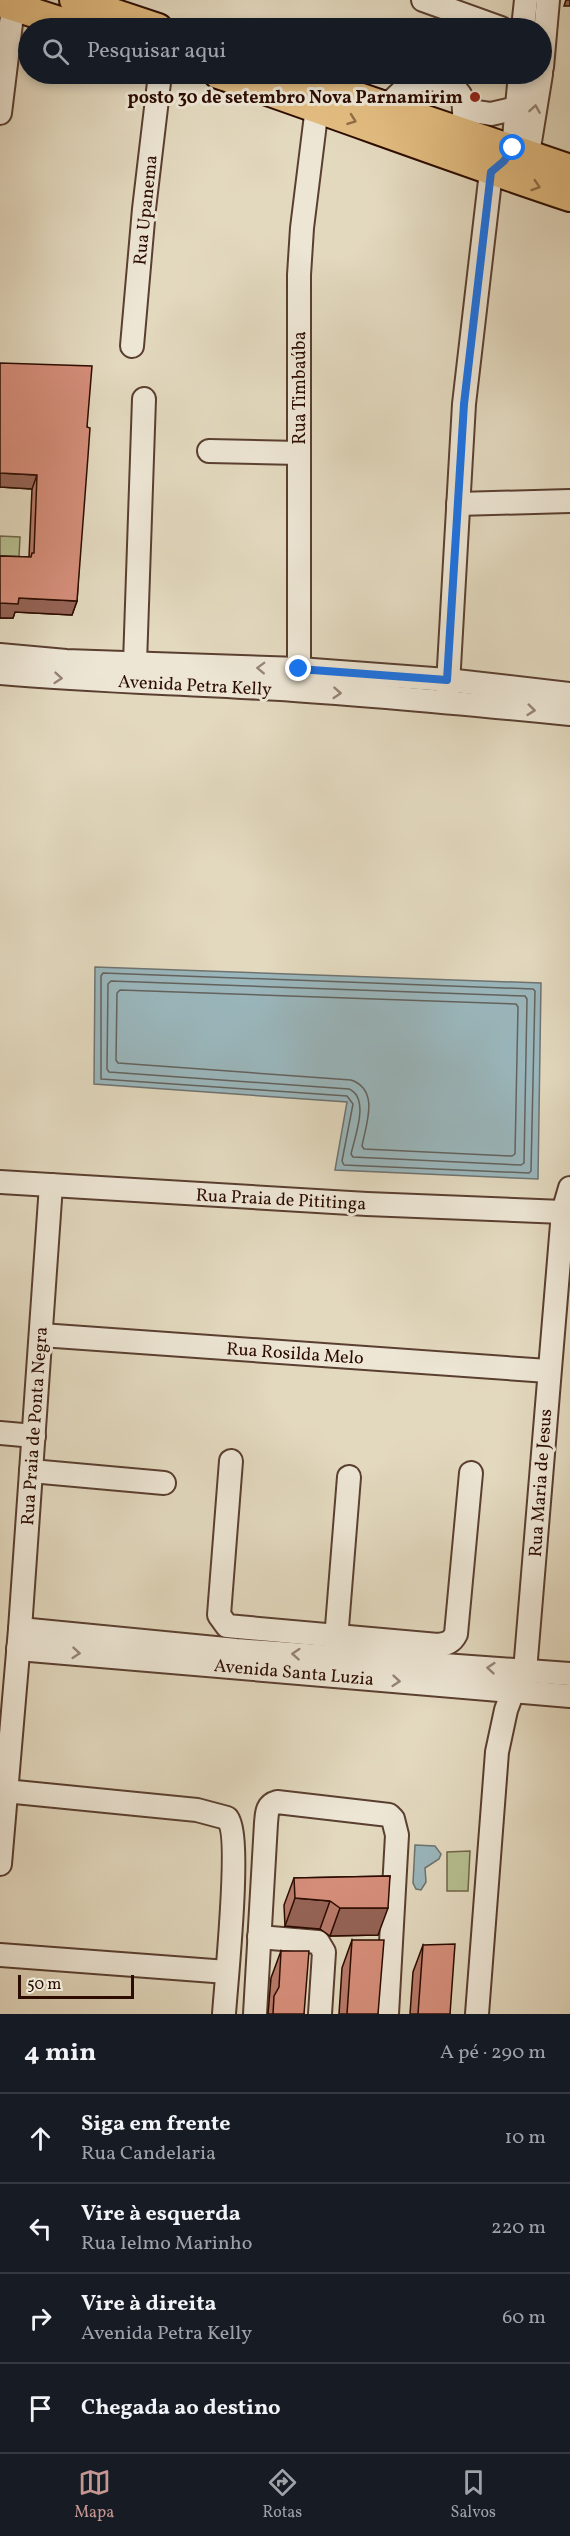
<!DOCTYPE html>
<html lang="pt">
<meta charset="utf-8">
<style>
body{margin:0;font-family:Vollkorn,serif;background:#20242c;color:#f1f3f6}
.scale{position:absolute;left:18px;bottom:15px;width:116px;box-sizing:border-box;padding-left:6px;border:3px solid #2c0c00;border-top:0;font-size:16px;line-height:21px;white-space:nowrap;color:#2c0c00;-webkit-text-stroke:4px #ede6d5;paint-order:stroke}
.stop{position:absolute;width:18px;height:18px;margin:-14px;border:4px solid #1a73e8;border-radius:50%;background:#fff}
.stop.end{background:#1a73e8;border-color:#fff;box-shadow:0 2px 6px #0008}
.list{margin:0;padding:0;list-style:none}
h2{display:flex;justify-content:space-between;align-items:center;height:78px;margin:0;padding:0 24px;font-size:26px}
h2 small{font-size:20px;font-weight:400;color:#9ea1a6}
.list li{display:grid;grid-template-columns:39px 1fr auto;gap:18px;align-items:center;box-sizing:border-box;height:90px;padding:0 24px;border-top:2px solid #363941}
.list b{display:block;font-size:22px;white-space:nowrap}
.list p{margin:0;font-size:20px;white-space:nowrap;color:#9ea1a6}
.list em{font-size:20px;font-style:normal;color:#9ea1a6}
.icon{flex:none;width:33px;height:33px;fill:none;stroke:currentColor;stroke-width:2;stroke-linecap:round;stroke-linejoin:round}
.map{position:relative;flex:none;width:570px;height:2014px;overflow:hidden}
.search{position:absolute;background:#171b24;box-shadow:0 3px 9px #0003;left:18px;right:18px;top:18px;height:66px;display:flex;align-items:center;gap:15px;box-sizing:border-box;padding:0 21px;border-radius:33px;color:#9ea1a6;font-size:22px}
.sheet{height:438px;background:#171b24}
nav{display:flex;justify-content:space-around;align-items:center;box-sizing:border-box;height:84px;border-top:2px solid #363941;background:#171b24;font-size:16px;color:#9ea1a6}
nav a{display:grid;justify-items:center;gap:3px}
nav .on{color:#c59692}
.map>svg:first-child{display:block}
.green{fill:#b6bf90;stroke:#716648;stroke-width:1.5}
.water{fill:#9ab7bd;stroke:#6e7371;stroke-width:1.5}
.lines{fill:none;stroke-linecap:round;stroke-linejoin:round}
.shore{stroke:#63625e;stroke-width:1.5}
.minor-casing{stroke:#5a3f30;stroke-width:26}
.major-casing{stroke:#2c0c00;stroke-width:32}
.minor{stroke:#ede6d5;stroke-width:22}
.major{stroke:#e2bc80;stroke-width:28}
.wall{fill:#b77a69;stroke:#2c0c00;stroke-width:1.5}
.shaded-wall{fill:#956355;stroke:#2c0c00;stroke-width:1.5}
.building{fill:#d58e7a;stroke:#2c0c00;stroke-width:1.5}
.oneway{stroke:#968475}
.oneway2{stroke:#906d46}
.route{stroke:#1a73e8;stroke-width:8}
.poi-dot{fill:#8f2418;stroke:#ede6d5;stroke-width:2}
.labels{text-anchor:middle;stroke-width:6;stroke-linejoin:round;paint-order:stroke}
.poi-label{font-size:18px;font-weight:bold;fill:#2c0c00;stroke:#ede6d5;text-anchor:end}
.street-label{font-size:18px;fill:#2c0c00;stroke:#ede6d5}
</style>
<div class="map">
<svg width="570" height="2014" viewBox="0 0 570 2014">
<rect width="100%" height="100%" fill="#e3d9bf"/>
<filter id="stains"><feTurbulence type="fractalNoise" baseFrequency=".00333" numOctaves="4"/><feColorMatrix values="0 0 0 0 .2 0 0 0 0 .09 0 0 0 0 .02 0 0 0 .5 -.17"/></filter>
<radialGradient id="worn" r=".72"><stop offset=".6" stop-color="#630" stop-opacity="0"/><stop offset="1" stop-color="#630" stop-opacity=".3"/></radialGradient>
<!-- green -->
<g class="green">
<polygon points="0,536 20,537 19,557 0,557"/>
<polygon points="470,1851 468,1891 447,1891 447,1852"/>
</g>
<!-- water -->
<g class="water">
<polygon points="95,967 541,983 538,1179 335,1170 347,1102 94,1084"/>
<polygon points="415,1845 435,1846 441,1854 439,1859 425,1868 426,1882 421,1890 416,1889 413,1883"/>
</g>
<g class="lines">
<!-- shore -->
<g class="shore">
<polygon points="103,973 533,989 535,991 531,1171 529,1173 344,1165 342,1161 353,1104 347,1096 101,1079 101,976"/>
<path d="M 111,981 L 525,996 L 527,999 L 524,1163 L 521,1165 L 353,1157 L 351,1154 C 355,1136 370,1098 349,1089 L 109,1072 L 107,1069 L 108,984 Z"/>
<path d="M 120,990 L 516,1004 L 518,1007 L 515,1154 L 512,1156 L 364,1149 L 362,1146 C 366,1124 380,1090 351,1080 L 118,1063 L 116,1060 L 117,993 Z"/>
</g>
<defs>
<g id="minor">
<polyline points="423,0 501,28"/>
<polyline points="523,28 526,0"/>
<polyline points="542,67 548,0"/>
<path d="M 387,106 C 397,96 408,84 421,80 C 428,77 434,79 440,81 C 468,91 465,106 463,132"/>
<polyline points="465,110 491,114 517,108"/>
<polyline points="0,113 13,7"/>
<polyline points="517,164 528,154 541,74"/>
<polyline points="132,346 144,209 160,74"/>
<polyline points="209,451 299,453"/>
<polyline points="458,504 570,501"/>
<polyline points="0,655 66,661 299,669 447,680 570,694"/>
<polyline points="135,663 144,399"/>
<polyline points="299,669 299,275 302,228 317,107"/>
<path d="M 0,673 C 98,682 196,683 294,690 C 386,696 478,705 570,714"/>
<polyline points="447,702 464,404 491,172 505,161 513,148 520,74"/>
<polyline points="0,1182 367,1204 563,1212"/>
<polyline points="41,1335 548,1371"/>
<polyline points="0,1433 34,1436"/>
<path d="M 231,1461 L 219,1615 L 227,1626 L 438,1645 C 447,1644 452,1642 456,1634 L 471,1473"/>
<polyline points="31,1471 164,1483"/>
<polyline points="20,1629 236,1650 570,1674"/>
<polyline points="18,1649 570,1696"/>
<polyline points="335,1652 349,1477"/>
<polyline points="525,1671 563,1212 570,1188"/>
<path d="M 5,1791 L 197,1810 L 227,1818 C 242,1834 226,1983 224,2014"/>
<polyline points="0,1864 20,1629 51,1185"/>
<polyline points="259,1937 318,1942 324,1952 320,2014"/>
<polyline points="0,1955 227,1972"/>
<path d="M 255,2014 L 266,1823 C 267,1814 266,1805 277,1802 L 389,1815 L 393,1819 L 397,1835 L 387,2014"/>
<polyline points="477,2014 497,1752 506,1710 513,1691"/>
</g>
<g id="major">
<polyline points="74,0 158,28"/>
<polyline points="0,2 81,28"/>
<path d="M 218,74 C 336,114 452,158 570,197"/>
<polyline points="291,74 570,169"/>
</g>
</defs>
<!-- minor casing -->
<use href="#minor" class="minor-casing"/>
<!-- major casing -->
<use href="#major" class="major-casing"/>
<!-- minor -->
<use href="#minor" class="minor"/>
<!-- major -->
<use href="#major" class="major"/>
</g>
<!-- wall -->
<g class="wall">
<polygon points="87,427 77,601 72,615 15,612 13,618 0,618 0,556 29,557 32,489 0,487"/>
<polygon points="390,1876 378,1935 330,1936 320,1929 285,1926 284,1905 294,1878"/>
<polygon points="352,1940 378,2014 339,2014 342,1968"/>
<polygon points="423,1945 450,2014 410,2014 413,1972"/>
<polygon points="281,1951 304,2014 268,2014 271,1978"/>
</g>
<!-- shaded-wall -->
<g class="shaded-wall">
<polygon points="566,0 570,0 570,6 564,6"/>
<polygon points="0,473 37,475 32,489 0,487"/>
<polygon points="19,598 77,601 72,615 15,612 13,618 0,618 0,603"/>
<polygon points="295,1898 330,1901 320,1929 285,1926"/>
<polygon points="340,1908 388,1908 378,1935 330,1936"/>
</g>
<!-- building -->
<g class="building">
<polygon points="0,363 92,366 87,427 90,428 88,456 77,601 19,598 18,604 0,603 0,556 31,557 32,553 34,553 37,475 0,473"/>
<polygon points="390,1876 388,1908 340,1908 330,1901 295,1898 294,1878"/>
<polygon points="352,1940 384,1940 378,2014 347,2014"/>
<polygon points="455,1944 450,2014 418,2014 423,1945"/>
<polygon points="281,1951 309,1951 304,2014 273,2014 274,1996 279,1987"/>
</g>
<!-- one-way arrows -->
<defs><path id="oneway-chevron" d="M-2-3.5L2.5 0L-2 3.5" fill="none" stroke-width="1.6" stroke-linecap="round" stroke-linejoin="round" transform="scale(1.5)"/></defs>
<g class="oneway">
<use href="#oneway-chevron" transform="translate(535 109) rotate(-81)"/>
<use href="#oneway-chevron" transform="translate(261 668) rotate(-178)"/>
<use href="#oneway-chevron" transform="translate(58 678) rotate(5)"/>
<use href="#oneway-chevron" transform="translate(337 693) rotate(4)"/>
<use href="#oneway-chevron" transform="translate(531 710) rotate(6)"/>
<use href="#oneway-chevron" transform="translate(76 1653) rotate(5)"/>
<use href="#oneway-chevron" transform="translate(296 1654) rotate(-176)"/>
<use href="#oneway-chevron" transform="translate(491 1668) rotate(-175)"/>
<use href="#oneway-chevron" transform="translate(396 1681) rotate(5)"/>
</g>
<g class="oneway2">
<use href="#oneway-chevron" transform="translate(352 120) rotate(20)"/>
<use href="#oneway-chevron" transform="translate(536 186) rotate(18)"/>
</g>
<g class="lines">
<!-- route -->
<polyline class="route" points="299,669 447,680 464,404 491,172 504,161 513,148"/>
</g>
<!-- markers -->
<circle class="poi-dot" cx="475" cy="97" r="6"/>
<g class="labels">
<!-- poi labels -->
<g class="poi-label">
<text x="463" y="103">posto 30 de setembro Nova Parnamirim</text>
</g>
<!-- street labels -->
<g class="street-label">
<text transform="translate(145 210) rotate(-84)" y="6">Rua Upanema</text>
<text transform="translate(299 388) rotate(-90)" y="6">Rua Timbaúba</text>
<text transform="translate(195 685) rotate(3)" y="6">Avenida Petra Kelly</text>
<text transform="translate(281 1199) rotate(3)" y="6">Rua Praia de Pititinga</text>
<text transform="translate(295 1353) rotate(4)" y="6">Rua Rosilda Melo</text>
<text transform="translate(34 1426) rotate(-86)" y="6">Rua Praia de Ponta Negra</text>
<text transform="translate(540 1483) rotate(-86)" y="6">Rua Maria de Jesus</text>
<text transform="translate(294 1672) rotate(5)" y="6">Avenida Santa Luzia</text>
</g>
</g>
<rect width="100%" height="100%" filter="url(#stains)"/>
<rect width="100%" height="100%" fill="url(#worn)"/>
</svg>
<div class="scale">50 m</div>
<div class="stop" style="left:513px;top:148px"></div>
<div class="stop end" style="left:299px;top:669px"></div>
<div class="search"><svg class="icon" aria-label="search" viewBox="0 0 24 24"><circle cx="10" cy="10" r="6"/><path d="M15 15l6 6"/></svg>Pesquisar aqui</div>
</div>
<section class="sheet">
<h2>4 min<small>A pé · 290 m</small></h2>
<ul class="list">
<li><svg class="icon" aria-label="ahead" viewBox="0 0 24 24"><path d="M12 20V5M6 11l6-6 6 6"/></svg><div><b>Siga em frente</b><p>Rua Candelaria</p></div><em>10 m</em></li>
<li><svg class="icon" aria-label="left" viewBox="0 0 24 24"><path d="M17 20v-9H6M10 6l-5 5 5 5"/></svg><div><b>Vire à esquerda</b><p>Rua Ielmo Marinho</p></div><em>220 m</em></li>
<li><svg class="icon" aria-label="right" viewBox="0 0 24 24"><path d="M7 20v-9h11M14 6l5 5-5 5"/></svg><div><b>Vire à direita</b><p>Avenida Petra Kelly</p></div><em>60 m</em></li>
<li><svg class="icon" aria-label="arrive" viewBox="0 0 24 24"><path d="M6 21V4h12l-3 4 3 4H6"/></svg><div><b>Chegada ao destino</b></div></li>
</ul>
</section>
<nav>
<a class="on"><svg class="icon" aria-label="map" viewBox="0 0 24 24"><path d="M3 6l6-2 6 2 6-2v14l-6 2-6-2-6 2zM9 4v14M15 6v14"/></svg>Mapa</a>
<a><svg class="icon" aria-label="directions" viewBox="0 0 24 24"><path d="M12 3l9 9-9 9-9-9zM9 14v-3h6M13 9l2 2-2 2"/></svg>Rotas</a>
<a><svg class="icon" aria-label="saved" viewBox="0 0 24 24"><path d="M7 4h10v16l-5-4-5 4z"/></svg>Salvos</a>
</nav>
